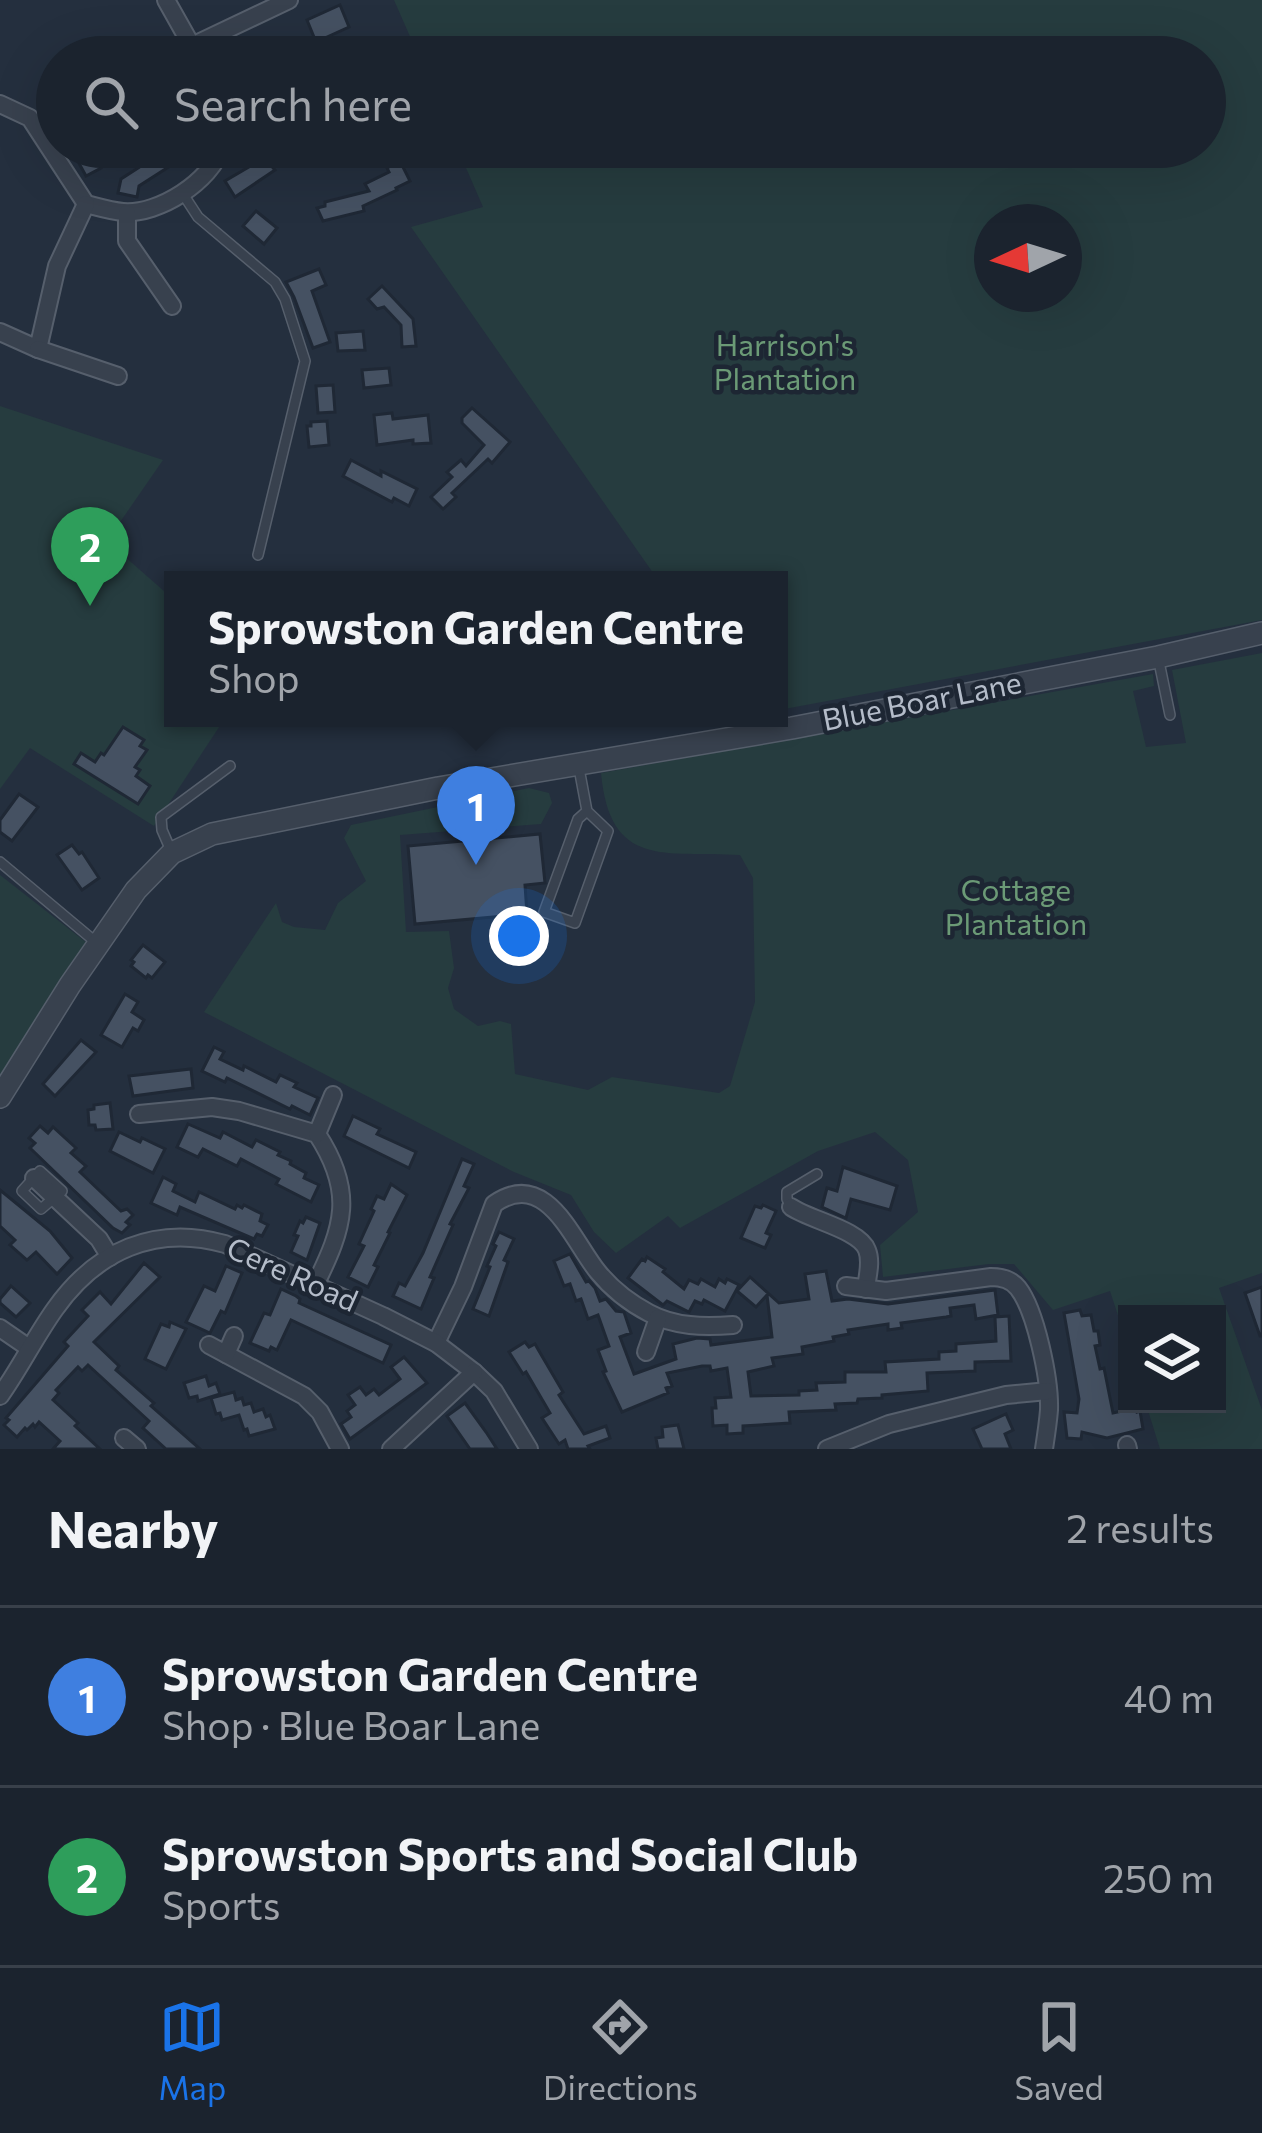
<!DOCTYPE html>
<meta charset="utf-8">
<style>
body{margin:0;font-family:Commissioner,sans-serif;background:#282f3a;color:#f1f3f6}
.controls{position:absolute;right:36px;bottom:36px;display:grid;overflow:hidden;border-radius:0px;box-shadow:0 12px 48px #0002}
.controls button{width:108px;height:108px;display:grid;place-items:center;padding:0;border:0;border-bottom:3px solid #39404a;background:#1b232e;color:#f1f3f6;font:60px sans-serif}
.compass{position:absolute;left:974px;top:204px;width:108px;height:108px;border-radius:50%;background:#1b232e;box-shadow:0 12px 48px #0002;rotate:266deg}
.you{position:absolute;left:519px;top:936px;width:42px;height:42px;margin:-30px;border:9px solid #fff;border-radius:50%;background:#1a73e8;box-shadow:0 0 0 18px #1a73e833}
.badge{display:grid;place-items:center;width:78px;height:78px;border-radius:50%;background:#1a73e8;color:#fff;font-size:39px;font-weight:700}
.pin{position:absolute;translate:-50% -99px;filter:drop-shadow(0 3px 6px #0008)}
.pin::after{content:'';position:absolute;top:63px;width:42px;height:36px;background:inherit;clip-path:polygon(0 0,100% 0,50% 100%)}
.popup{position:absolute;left:164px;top:571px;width:624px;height:156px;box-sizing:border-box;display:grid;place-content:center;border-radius:0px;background:#1b232e;filter:drop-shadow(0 3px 9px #0005);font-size:39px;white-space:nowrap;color:#a0a4aa}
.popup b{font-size:45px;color:#f1f3f6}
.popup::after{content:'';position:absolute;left:50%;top:100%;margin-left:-24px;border:24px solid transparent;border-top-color:#1b232e}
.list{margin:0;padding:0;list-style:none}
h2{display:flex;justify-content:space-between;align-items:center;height:156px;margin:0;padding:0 48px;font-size:51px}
h2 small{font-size:39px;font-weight:400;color:#a0a4aa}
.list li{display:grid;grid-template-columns:78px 1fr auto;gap:36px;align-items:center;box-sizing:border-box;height:180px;padding:0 48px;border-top:3px solid #39404a}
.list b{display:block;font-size:45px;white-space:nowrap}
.list p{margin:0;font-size:39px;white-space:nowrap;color:#a0a4aa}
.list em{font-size:39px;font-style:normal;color:#a0a4aa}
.icon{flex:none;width:66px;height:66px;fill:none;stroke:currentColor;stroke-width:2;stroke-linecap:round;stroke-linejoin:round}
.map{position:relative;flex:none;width:1262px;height:1449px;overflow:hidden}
.search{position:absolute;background:#1b232e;box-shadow:0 12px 48px #0002;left:36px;right:36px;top:36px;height:132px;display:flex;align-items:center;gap:30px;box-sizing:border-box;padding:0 42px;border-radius:66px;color:#a0a4aa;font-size:45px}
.sheet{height:516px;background:#1b232e}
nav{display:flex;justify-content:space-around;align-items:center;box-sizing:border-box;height:168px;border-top:3px solid #39404a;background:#1b232e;font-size:33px;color:#a0a4aa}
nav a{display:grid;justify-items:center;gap:6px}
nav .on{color:#1a73e8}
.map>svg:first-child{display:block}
.green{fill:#263c3f;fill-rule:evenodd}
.building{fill:#455162;stroke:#1f2835;stroke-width:3}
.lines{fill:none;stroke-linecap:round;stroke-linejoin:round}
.service-casing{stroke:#565f6c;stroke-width:12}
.minor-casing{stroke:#565f6c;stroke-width:20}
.tertiary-casing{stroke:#565f6c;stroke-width:24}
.service{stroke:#38414e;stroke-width:9}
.minor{stroke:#38414e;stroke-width:16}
.tertiary{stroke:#38414e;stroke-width:21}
.labels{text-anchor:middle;stroke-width:9;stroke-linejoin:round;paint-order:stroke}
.park-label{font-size:30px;fill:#6b9a76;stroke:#1d2633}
.street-label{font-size:30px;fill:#b4bcc9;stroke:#1d2633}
</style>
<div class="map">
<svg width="1262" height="1449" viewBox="0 0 1262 1449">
<rect width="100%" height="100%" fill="#242f3e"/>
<!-- green -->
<g class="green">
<path d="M 394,0 L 1262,0 L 1262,620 L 779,710 L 779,580 L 658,580 L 411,227 L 483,207 L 457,147 L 1205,147 L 1205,57 L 419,57 ZM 992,222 L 1064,222 L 1064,294 L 992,294 Z"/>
<polygon points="0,406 163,460 107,541 173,599 173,718 225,718 154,826 30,748 0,789"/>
<path d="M 1262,653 L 1262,1273 L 1219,1288 L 1262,1410 L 1262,1449 L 1160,1449 L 1146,1404 L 1217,1404 L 1217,1314 L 1127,1314 L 1127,1343 L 1110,1291 L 1053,1310 L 1014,1264 L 989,1264 L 883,1277 L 880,1245 L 918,1212 L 908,1160 L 875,1132 L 818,1151 L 680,1228 L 668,1216 L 616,1253 L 594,1232 L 571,1195 L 514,1172 L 204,1012 L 276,903 L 282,922 L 294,927 L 325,930 L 338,903 L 366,881 L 344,838 L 351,825 L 529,788 L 549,793 L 552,803 L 541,824 L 400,835 L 406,932 L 449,931 L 454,968 L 448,988 L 454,1009 L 478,1026 L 500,1021 L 511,1024 L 515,1074 L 588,1090 L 612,1077 L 719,1093 L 730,1086 L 755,1002 L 753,878 L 740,855 C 664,851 610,869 601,773 L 1153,674 L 1154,686 L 1133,691 L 1146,747 L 1186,743 L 1172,670 Z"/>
<polygon points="0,875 87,943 0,1086"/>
</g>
<!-- building -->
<g class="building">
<polygon points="340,5 349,27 316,42 307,20"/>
<polygon points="70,147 85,147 89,154 93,152 101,168 86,176"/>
<polygon points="169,148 174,148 181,159 139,186 137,197 118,193 121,179"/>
<polygon points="264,158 275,170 235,197 225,181"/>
<polygon points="400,161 410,181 396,188 397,190 363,206 364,211 323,221 317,208 325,206 325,202 369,191 365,184 389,172 387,168"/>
<polygon points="256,211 277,228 264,244 243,226"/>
<polygon points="319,269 326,285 312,291 330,342 313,348 294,297 286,282"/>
<polygon points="382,286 413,319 416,346 402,347 401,325 384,307 377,309 368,299"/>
<polygon points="363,331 365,350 338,351 336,333"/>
<polygon points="389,368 391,385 364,388 362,370"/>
<polygon points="333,385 335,412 318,413 316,386"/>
<polygon points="472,408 510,442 492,463 488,459 452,493 456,497 443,509 431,497 452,477 447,472 461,460 466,466 484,445 462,423 462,418"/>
<polygon points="392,413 393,419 428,415 431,443 413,444 413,440 377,445 374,415"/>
<polygon points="327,421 329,445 309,447 307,426 311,426 311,422"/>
<polygon points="351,460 381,476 381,471 417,489 409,506 394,498 392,502 343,476"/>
<polygon points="123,727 144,740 140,746 147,750 135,767 140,770 136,776 150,786 138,804 74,764 81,753 95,762 101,753 104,755"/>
<polygon points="19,794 38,807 12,841 0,832 0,820"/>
<polygon points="540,834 545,883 525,885 527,914 415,924 408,846"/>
<polygon points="72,845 79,854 82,852 99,878 82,890 57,855"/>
<polygon points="143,945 165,962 152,978 148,975 146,978 131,966 134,962 131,960"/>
<polygon points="125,994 138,1002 132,1012 144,1020 138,1031 133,1028 122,1047 101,1035"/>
<polygon points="81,1040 96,1052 55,1096 43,1084"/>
<polygon points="214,1047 224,1052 220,1059 243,1070 244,1066 276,1082 280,1075 297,1083 294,1087 318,1098 310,1115 292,1106 290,1109 227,1078 225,1082 202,1071"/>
<polygon points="191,1069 193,1088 133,1096 129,1076"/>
<polygon points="110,1103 113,1129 96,1130 95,1125 89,1125 88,1110 94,1109 94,1105"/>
<polygon points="353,1116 380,1129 377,1134 416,1152 409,1168 344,1136"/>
<polygon points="188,1124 220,1138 223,1132 252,1147 256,1140 280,1152 278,1155 291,1161 290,1164 306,1173 304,1178 319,1185 311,1202 276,1184 279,1179 241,1159 237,1166 203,1149 198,1157 177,1147"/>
<polygon points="40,1126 48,1133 53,1127 76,1148 71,1153 86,1166 80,1172 121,1211 127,1209 133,1215 126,1222 130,1225 122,1233 113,1228 30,1148 35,1143 29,1138"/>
<polygon points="119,1132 140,1142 142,1138 165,1149 153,1173 110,1151"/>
<polygon points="462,1159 474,1164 464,1186 469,1188 450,1224 453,1225 430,1277 434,1278 421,1309 393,1296 399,1283 405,1286 423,1253"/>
<polygon points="843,1167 897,1186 890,1210 851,1199 846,1218 822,1207 827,1188 837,1191"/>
<polygon points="163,1177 176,1184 173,1191 195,1202 199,1192 235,1209 237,1205 242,1208 244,1205 262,1214 260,1221 268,1225 262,1236 257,1234 254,1239 180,1207 177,1215 151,1203"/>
<polygon points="391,1184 407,1195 388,1232 390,1233 374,1265 378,1267 368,1287 348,1277 364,1246 359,1244 374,1211 371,1209 377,1196 384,1199"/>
<polygon points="0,1190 50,1231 72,1258 57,1274 36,1252 27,1260 10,1245 15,1240 0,1226"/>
<polygon points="763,1205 776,1211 766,1233 771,1235 765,1248 741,1238 755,1206 761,1208"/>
<polygon points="306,1217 320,1223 307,1260 291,1252 298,1236 294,1235 300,1221 303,1223"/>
<polygon points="499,1232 514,1239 504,1260 508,1262 489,1316 473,1309 490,1267 487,1266 496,1246 493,1244"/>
<polygon points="570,1254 586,1282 589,1281 595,1288 600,1301 606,1299 616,1311 624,1312 631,1333 620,1337 634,1374 676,1359 673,1344 697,1338 710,1339 711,1345 772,1337 767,1295 756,1307 737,1291 750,1277 779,1303 809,1299 805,1274 826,1271 832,1301 848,1299 888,1304 995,1290 998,1315 976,1319 974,1305 950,1308 951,1316 946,1317 901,1323 902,1328 888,1330 888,1324 848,1330 849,1334 833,1337 834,1341 802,1347 803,1354 772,1358 774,1366 748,1372 751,1396 799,1395 799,1391 817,1390 816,1383 845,1382 845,1372 886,1372 885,1362 939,1359 939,1352 956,1351 956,1344 996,1341 995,1317 1009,1316 1011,1361 975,1362 975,1371 927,1373 928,1391 882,1395 882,1398 858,1399 857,1403 835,1404 836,1410 789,1412 790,1423 743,1426 743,1433 727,1434 727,1425 713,1426 712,1408 716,1408 715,1398 731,1397 727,1368 711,1371 710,1366 702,1366 667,1373 672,1386 666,1388 668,1393 622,1412 603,1372 606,1371 598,1350 609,1346 598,1315 588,1319 581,1299 576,1301 570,1284 564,1286 554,1261"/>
<polygon points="647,1257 665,1269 663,1272 684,1289 689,1280 698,1284 701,1279 715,1287 719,1279 725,1283 727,1279 739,1285 725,1311 704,1300 702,1304 695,1301 689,1312 667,1301 663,1305 628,1278 642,1259 645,1261"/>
<polygon points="144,1263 160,1277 94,1342 119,1366 116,1370 154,1403 151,1406 200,1449 166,1449 143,1428 149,1421 88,1365 82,1371 78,1367 56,1390 59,1393 53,1400 78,1423 75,1426 100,1449 53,1449 60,1441 39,1422 35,1427 33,1424 27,1430 25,1428 17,1437 4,1425 9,1420 6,1418 68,1346 64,1342 88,1316 82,1310 100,1292 111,1304"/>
<polygon points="226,1266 242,1273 225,1313 221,1311 210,1333 186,1322 204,1286 215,1291"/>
<polygon points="11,1286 30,1303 16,1317 0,1303 0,1299"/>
<polygon points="1262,1287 1262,1336 1260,1336 1245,1293"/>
<polygon points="281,1289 296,1296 300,1299 299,1303 391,1345 383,1363 291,1320 277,1350 271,1347 269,1351 250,1343 264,1313 270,1315"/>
<polygon points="1080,1310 1082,1316 1091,1315 1094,1331 1098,1331 1100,1345 1095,1346 1100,1369 1104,1368 1113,1413 1136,1408 1137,1412 1140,1411 1143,1429 1107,1438 1082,1432 1081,1439 1067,1438 1064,1412 1077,1413 1079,1399 1064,1313"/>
<polygon points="170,1322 186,1329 166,1369 145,1359 161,1324 169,1327"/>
<polygon points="525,1342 529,1347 535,1344 539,1351 563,1392 559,1395 584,1434 606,1426 610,1438 588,1446 590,1449 568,1449 565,1440 559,1444 542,1418 550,1413 526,1372 523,1374 509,1352"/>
<polygon points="404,1357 427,1383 350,1439 341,1424 351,1417 347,1411 355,1405 348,1395 360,1387 366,1395 374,1389 379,1395 400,1379 391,1367"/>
<polygon points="206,1376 209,1386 216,1383 220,1394 198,1401 197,1396 189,1398 184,1383"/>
<polygon points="234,1392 236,1400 242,1398 244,1405 251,1403 254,1412 263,1409 266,1417 270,1415 275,1429 249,1436 247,1429 244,1430 239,1415 222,1420 220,1413 216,1414 211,1398"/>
<polygon points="465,1403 486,1432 497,1449 470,1449 447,1416"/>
<polygon points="1006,1414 1013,1430 1005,1434 1011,1449 982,1449 973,1429"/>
<polygon points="678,1425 684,1449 658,1449 656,1438 663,1437 662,1427"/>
</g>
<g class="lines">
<defs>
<g id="service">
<polyline points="183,194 198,217 275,282 285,299 305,361 258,555"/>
<polyline points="1158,657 1170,715"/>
<polyline points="578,763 587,811 608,831 575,923 544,912 578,819 587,811"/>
<polyline points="172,853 162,830 161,817 230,766"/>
<polyline points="0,862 98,944"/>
<polygon points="40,1171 62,1191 41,1209 22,1191"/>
<polyline points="791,1207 787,1199 787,1192 817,1174"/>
</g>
<g id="minor">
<polyline points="166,0 198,57"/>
<polyline points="192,46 289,0"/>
<path d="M 0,104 L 30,118 L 86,204 C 98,207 111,211 123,212 C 159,215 211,181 222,147"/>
<polyline points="275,152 285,147"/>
<polyline points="127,213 127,241 172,306"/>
<polyline points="0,332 38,349 57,266 86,204"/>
<polyline points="38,349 118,376"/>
<path d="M 139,1114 L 212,1107 L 239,1111 L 317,1134 C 355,1192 344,1227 315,1285"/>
<polyline points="317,1134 333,1095"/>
<polyline points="34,1178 99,1239 110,1257"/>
<path d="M 791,1207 C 810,1220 860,1230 867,1250 C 872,1262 867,1277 866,1289"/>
<path d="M 846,1286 L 886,1291 L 991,1277 C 1001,1277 1011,1279 1018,1288 C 1036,1311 1050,1380 1049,1410 C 1048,1423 1046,1436 1044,1449"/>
<polyline points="0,1328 29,1348"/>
<path d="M 436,1343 L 463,1287 L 494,1204 C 547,1167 573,1242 598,1272 C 611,1288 630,1303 649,1313 C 675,1327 704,1327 733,1325"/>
<polyline points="209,1345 304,1396 320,1412 340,1449"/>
<polyline points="646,1352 658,1318"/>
<polyline points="226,1354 234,1336"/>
<path d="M 0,1396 C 20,1368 35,1337 55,1309 C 96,1251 155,1224 225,1244 L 383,1316 L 436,1343 L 474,1372 L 494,1391 L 529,1449"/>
<polyline points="124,1438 137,1449"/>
<polyline points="1127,1445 1128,1449"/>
<polyline points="391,1449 474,1372"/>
<polyline points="827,1449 889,1424 1006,1395 1048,1391"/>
</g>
<polyline id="tertiary" points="0,1097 70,985 136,890 172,853 212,834 438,788 792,728 1158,657 1262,633"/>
</defs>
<!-- service casing -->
<use href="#service" class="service-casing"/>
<!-- minor casing -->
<use href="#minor" class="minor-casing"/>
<!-- tertiary casing -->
<use href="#tertiary" class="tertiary-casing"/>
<!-- service -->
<use href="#service" class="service"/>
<!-- minor -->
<use href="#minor" class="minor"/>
<!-- tertiary -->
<use href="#tertiary" class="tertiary"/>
</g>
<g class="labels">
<!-- park labels -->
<g class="park-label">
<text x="785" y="356">Harrison's<tspan x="785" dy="34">Plantation</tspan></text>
<text x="1016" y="901">Cottage<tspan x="1016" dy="34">Plantation</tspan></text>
</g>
<!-- street labels -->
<g class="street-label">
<text transform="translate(922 702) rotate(-11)" y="10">Blue Boar Lane</text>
<text transform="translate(292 1275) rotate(24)" y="10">Cere Road</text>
</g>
</g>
</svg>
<div class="controls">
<button><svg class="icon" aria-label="layers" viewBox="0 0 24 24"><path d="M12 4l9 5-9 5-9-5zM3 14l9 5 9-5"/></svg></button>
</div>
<svg class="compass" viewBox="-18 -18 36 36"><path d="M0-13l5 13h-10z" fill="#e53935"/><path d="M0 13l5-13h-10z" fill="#a0a4aa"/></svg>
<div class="you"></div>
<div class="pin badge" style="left:476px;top:865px;background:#3f7fe0">1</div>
<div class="popup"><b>Sprowston Garden Centre</b>Shop</div>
<div class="pin badge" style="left:90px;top:606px;background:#2e9e5b">2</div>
<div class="search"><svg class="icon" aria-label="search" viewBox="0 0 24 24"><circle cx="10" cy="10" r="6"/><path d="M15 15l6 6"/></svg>Search here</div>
</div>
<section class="sheet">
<h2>Nearby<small>2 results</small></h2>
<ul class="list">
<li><span class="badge" style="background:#3f7fe0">1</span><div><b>Sprowston Garden Centre</b><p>Shop · Blue Boar Lane</p></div><em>40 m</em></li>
<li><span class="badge" style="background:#2e9e5b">2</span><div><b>Sprowston Sports and Social Club</b><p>Sports</p></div><em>250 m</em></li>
</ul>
</section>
<nav>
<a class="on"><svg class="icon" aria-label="map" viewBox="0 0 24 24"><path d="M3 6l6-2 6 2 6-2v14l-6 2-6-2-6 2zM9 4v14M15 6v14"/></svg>Map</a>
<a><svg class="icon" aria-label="directions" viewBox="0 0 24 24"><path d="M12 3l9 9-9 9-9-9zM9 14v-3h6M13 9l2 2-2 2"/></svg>Directions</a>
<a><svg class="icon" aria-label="saved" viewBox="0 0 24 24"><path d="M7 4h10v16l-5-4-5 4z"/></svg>Saved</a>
</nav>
